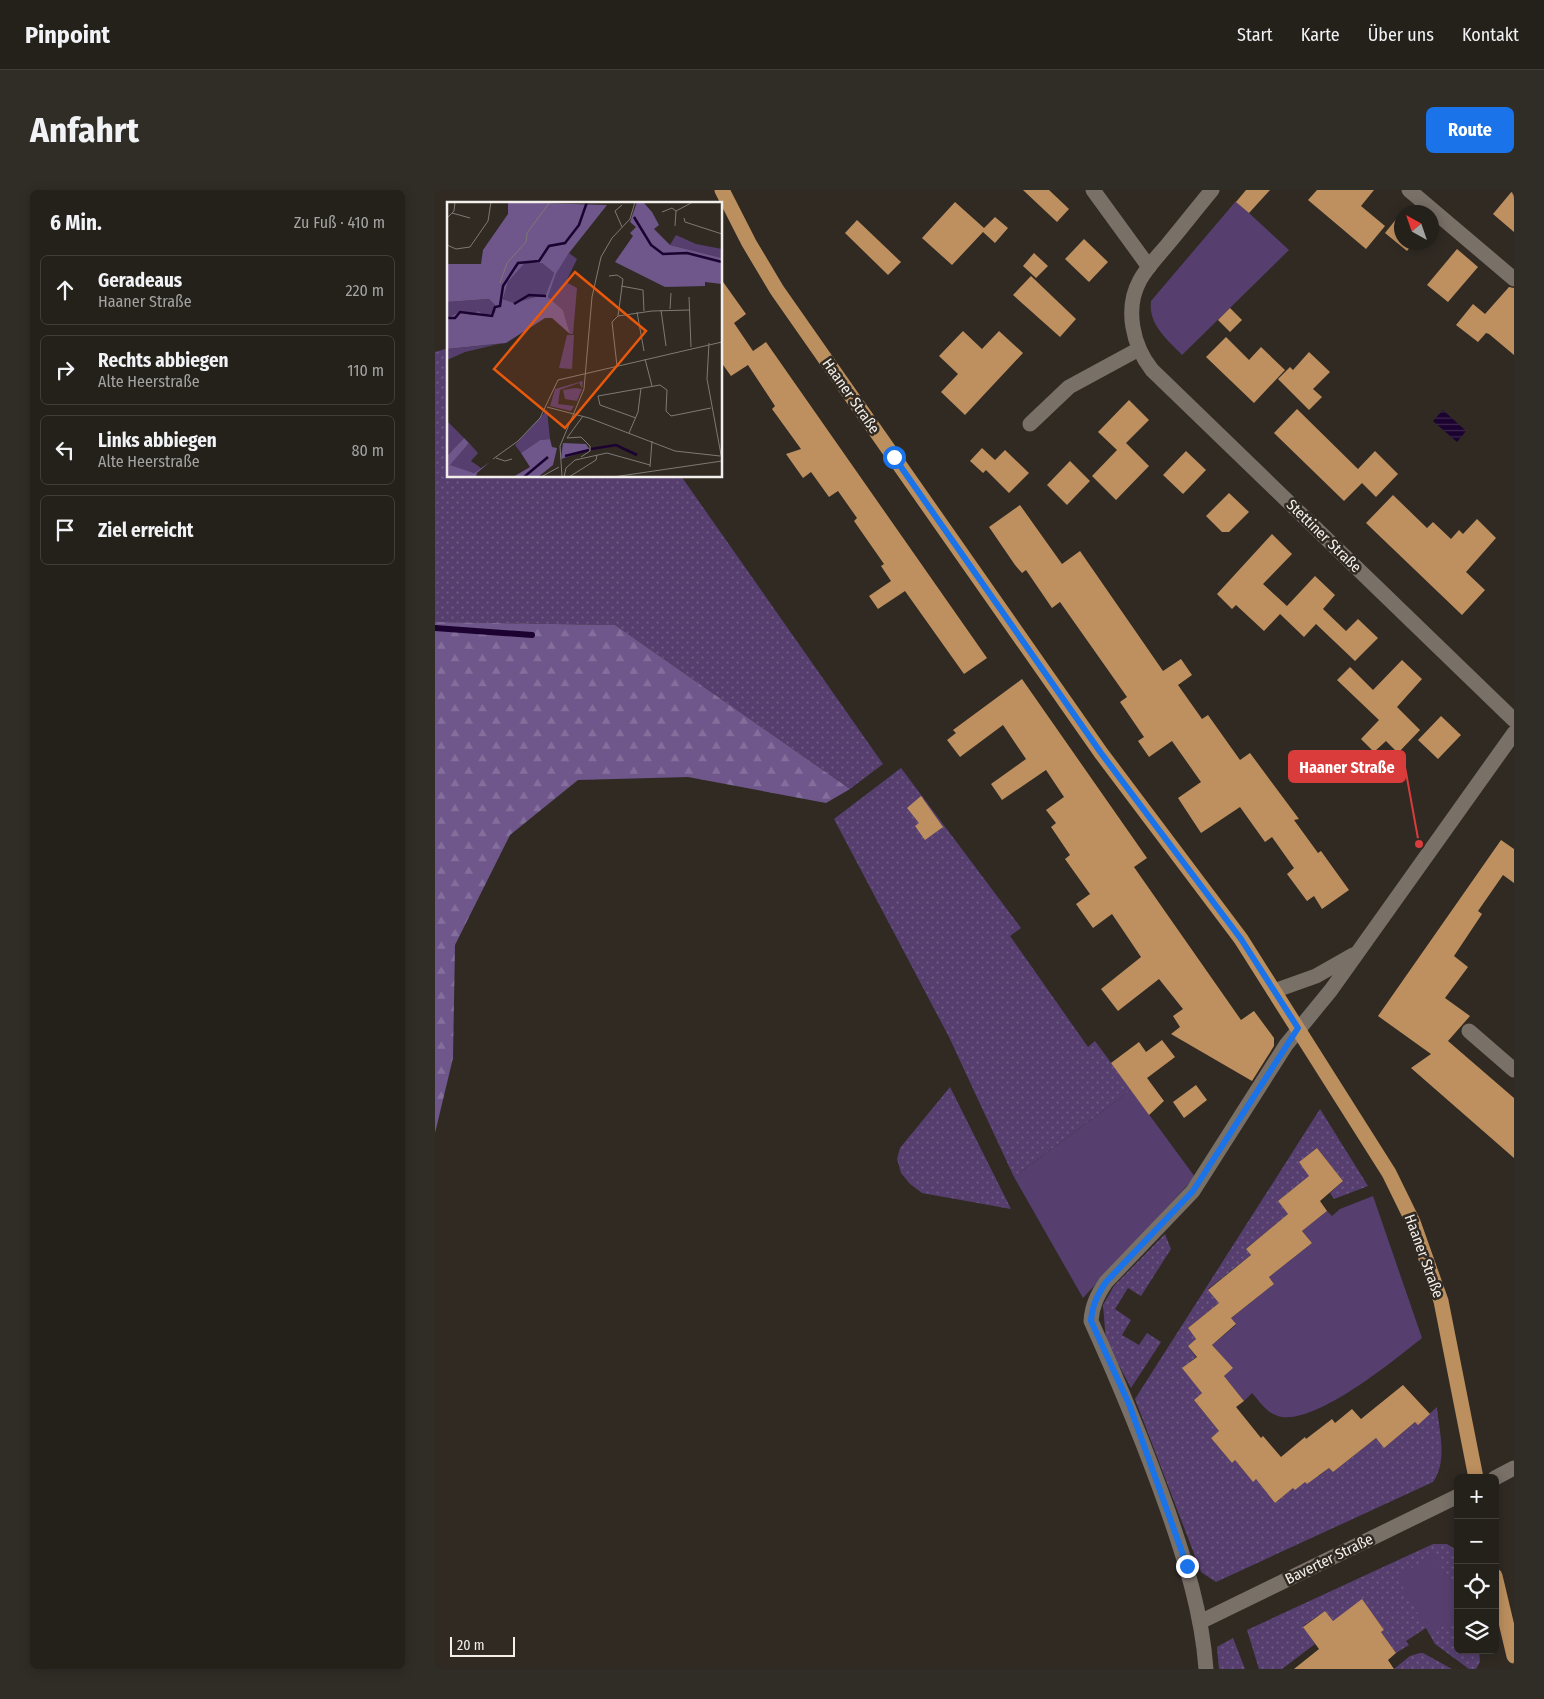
<!DOCTYPE html>
<html lang="de">
<meta charset="utf-8">
<style>
body{margin:0;font-family:"Fira Sans Condensed",sans-serif;background:#302d27;color:#f1f3f6}
.controls{position:absolute;right:15px;bottom:15px;display:grid;overflow:hidden;border-radius:8px;box-shadow:0 2px 12px #0003}
.controls button{width:45px;height:45px;display:grid;place-items:center;padding:0;border:0;border-bottom:1px solid #413e39;background:#24201a;color:#f1f3f6;font:25px sans-serif}
.compass{position:absolute;left:959px;top:15px;width:45px;height:45px;border-radius:50%;background:#24201a;box-shadow:0 2px 12px #0003;rotate:320deg}
.scale{position:absolute;left:15px;bottom:12px;width:65px;box-sizing:border-box;padding-left:5px;border:2px solid #f3efea;border-top:0;font-size:14px;line-height:18px;white-space:nowrap;color:#f3efea;-webkit-text-stroke:4px #302a23;paint-order:stroke}
.stop{position:absolute;width:15px;height:15px;margin:-11px;border:4px solid #1a73e8;border-radius:50%;background:#fff}
.stop.end{background:#1a73e8;border-color:#fff;box-shadow:0 1px 5px #0008}
.list{margin:0;padding:0;list-style:none}
h2{display:flex;justify-content:space-between;align-items:center;height:65px;margin:0;padding:0 20px;font-size:21px}
h2 small{font-size:16px;font-weight:400;color:#a3a3a2}
.list li{display:grid;grid-template-columns:32px 1fr auto;gap:15px;align-items:center;box-sizing:border-box;height:70px;margin:0 10px 10px;padding:0 10px;border:1px solid #413e39;border-radius:8px}
.list b{display:block;font-size:19px;white-space:nowrap}
.list p{margin:0;font-size:16px;white-space:nowrap;color:#a3a3a2}
.list em{font-size:16px;font-style:normal;color:#a3a3a2}
.icon{flex:none;width:28px;height:28px;fill:none;stroke:currentColor;stroke-width:2;stroke-linecap:round;stroke-linejoin:round}
.map{position:relative;flex:none;width:1079px;height:1479px;overflow:hidden;border-radius:8px}
header{display:flex;align-items:center;gap:30px;box-sizing:border-box;height:70px;padding:0 25px;background:#24201a;border-bottom:1px solid #413e39}
header strong{font-size:24px}
nav{display:flex;gap:28px;margin-inline-start:auto;font-size:18px}
.intro{display:flex;align-items:center;justify-content:space-between;box-sizing:border-box;height:120px;padding:0 30px}
h1{margin:0;font-size:35px}
.button{padding:12px 22px;border-radius:8px;background:#1a73e8;color:#fff;font-size:18px;font-weight:700}
main{display:flex;gap:30px;padding:0 30px}
aside{flex:1;background:#24201a;border-radius:8px;box-shadow:0 2px 12px #0003}
.map>svg:first-child{display:block}
.grass{fill:url(#grass-dots)}
.forest{fill:url(#forest-firs)}
.park{fill:#563f6f}
.water{fill:url(#water-rules)}
.lines{fill:none;stroke-linecap:round;stroke-linejoin:round}
.stream{stroke:#1b0230;stroke-width:6}
.building{fill:#bf905f}
.minor{stroke:#797068;stroke-width:15}
.major{stroke:#bc8f5e;stroke-width:15}
.route{stroke:#1a73e8;stroke-width:6}
.labels{text-anchor:middle;stroke-width:5;stroke-linejoin:round;paint-order:stroke}
.street-label{font-size:15px;fill:#f3efea;stroke:#302a23}
.inset-river{fill:none;stroke:#1b0230;stroke-width:2.5}
.inset-road{fill:none;stroke:#7e7973;stroke-width:1}
.view{fill:#e8590c;fill-opacity:0.15;stroke:#e8590c;stroke-width:2.5}
.inset-edge{fill:none;stroke:#f3efea;stroke-width:2.5}
.leader{fill:none;stroke:#d93c3b;stroke-width:2}
.callout-dot{fill:#d93c3b;stroke:#302a23;stroke-width:2}
.callout{fill:#d93c3b;stroke:#d93c3b;stroke-width:2}
.callout-label{font-size:16px;text-anchor:middle;font-weight:bold;fill:#fff}
</style>
<header>
<strong>Pinpoint</strong>
<nav><a>Start</a><a>Karte</a><a>Über uns</a><a>Kontakt</a></nav>
</header>
<div class="intro"><h1>Anfahrt</h1><a class="button">Route</a></div>
<main>
<aside>
<h2>6 Min.<small>Zu Fuß · 410 m</small></h2>
<ul class="list">
<li><svg class="icon" aria-label="ahead" viewBox="0 0 24 24"><path d="M12 20V5M6 11l6-6 6 6"/></svg><div><b>Geradeaus</b><p>Haaner Straße</p></div><em>220 m</em></li>
<li><svg class="icon" aria-label="right" viewBox="0 0 24 24"><path d="M7 20v-9h11M14 6l5 5-5 5"/></svg><div><b>Rechts abbiegen</b><p>Alte Heerstraße</p></div><em>110 m</em></li>
<li><svg class="icon" aria-label="left" viewBox="0 0 24 24"><path d="M17 20v-9H6M10 6l-5 5 5 5"/></svg><div><b>Links abbiegen</b><p>Alte Heerstraße</p></div><em>80 m</em></li>
<li><svg class="icon" aria-label="arrive" viewBox="0 0 24 24"><path d="M6 21V4h12l-3 4 3 4H6"/></svg><div><b>Ziel erreicht</b></div></li>
</ul>
</aside>
<div class="map">
<svg width="1079" height="1479" viewBox="0 0 1079 1479">
<defs>
<pattern id="grass-dots" width="8" height="8" patternUnits="userSpaceOnUse" patternTransform="scale(1.25)"><rect width="8" height="8" fill="#563f6f"/><path d="M2 2h.1M6 6h.1" fill="none" stroke="#6f5b84" stroke-width="1.8" stroke-linecap="round"/></pattern>
<pattern id="forest-firs" width="22" height="20" patternUnits="userSpaceOnUse" patternTransform="scale(1.25)"><rect width="22" height="20" fill="#6f568b"/><path d="M5 1l3.5 6h-7zM16 11l3.5 6h-7z" fill="#846f9c"/></pattern>
<pattern id="water-rules" width="6" height="5" patternUnits="userSpaceOnUse" patternTransform="scale(1.25)"><rect width="6" height="5" fill="#1b0230"/><path d="M0 2.5h6" fill="none" stroke="#3d274e"/></pattern>
</defs>
<rect width="100%" height="100%" fill="#302a23"/>
<!-- grass -->
<g class="grass">
<polygon points="14,158 14,286 246,286 448,574 415,599 180,435 0,432 0,162"/>
<polygon points="466,578 586,738 575,746 653,857 660,851 696,900 579,987 514,847 399,629"/>
<polygon points="515,897 576,1019 487,1003 475,994 466,983 462,969 465,958"/>
<path d="M 885,919 L 933,996 L 899,1009 L 895,1003 L 908,991 L 882,958 L 864,972 L 877,988 L 868,991 L 843,1011 L 853,1024 L 811,1059 L 816,1065 L 773,1099 L 784,1113 L 753,1138 L 761,1149 L 753,1156 L 761,1167 L 748,1178 L 767,1203 L 759,1210 L 784,1241 L 776,1248 L 797,1273 L 800,1270 L 817,1291 L 821,1289 L 840,1313 L 858,1298 L 882,1285 L 884,1286 L 894,1278 L 898,1282 L 941,1248 L 949,1258 L 980,1232 L 983,1234 L 1002,1217 C 1004,1241 1013,1271 998,1292 L 781,1392 L 766,1382 L 700,1209 Z"/>
<polygon points="730,1044 736,1059 706,1106 693,1098 680,1119 696,1130 687,1145 704,1155 712,1143 726,1152 696,1198 671,1151 668,1115 679,1096"/>
<polygon points="998,1354 1012,1354 1023,1361 1023,1460 1044,1460 1045,1472 1041,1479 1034,1479 1000,1454 991,1438 971,1451 974,1455 961,1463 946,1442 949,1440 927,1410 907,1444 890,1421 868,1436 880,1454 847,1479 824,1479 812,1440"/>
<polygon points="798,1448 810,1479 784,1479 782,1457"/>
<polygon points="985,1463 988,1463 1017,1479 959,1479 975,1466"/>
</g>
<!-- forest -->
<polygon class="forest" points="0,432 180,435 415,599 391,613 253,587 143,590 75,645 20,755 18,868 0,943"/>
<!-- park -->
<g class="park">
<path d="M 801,11 L 854,60 L 747,165 C 733,150 713,135 716,111 Z"/>
<polygon points="696,900 760,987 648,1108 579,987"/>
<path d="M 938,1006 L 987,1148 C 958,1171 884,1232 847,1227 C 833,1225 826,1213 817,1203 L 809,1211 L 789,1186 L 797,1178 L 777,1155 L 801,1135 L 796,1128 L 839,1094 L 834,1087 L 877,1053 L 867,1041 L 892,1021 L 897,1026 L 905,1019 Z"/>
<polygon points="999,1365 1023,1405 1023,1428 995,1444 962,1387"/>
</g>
<!-- water -->
<polygon class="water" points="1008,220 1031,241 1022,252 998,231"/>
<g class="lines">
<!-- stream -->
<polyline class="stream" points="0,438 97,445"/>
</g>
<!-- building -->
<g class="building">
<polygon points="588,0 614,0 634,19 622,32"/>
<polygon points="811,0 835,0 814,23 801,12"/>
<polygon points="882,0 939,0 926,16 950,36 931,59 873,10"/>
<polygon points="1078,0 1079,0 1079,42 1058,24"/>
<polygon points="520,12 549,38 560,27 573,38 560,53 548,42 517,75 487,48"/>
<polygon points="966,23 966,52 979,52 972,61 950,43"/>
<polygon points="422,30 466,72 453,85 410,43"/>
<polygon points="649,49 673,72 654,92 630,69"/>
<polygon points="1022,59 1043,77 1013,112 992,95"/>
<polygon points="599,63 613,76 601,88 588,76"/>
<polygon points="596,86 641,129 625,147 578,105"/>
<polygon points="286,89 311,124 299,133 318,161 331,152 552,468 529,484 470,401 443,419 434,406 456,391 446,376 449,374 419,331 422,328 403,301 394,307 376,282 368,288 351,264 366,259 337,219 340,216 313,175 296,186 286,172"/>
<polygon points="1074,97 1079,98 1079,165 1054,144 1051,143 1043,152 1021,135 1038,114 1050,124"/>
<polygon points="795,118 807,130 795,142 783,130"/>
<polygon points="528,141 547,159 564,141 588,163 530,225 506,202 523,184 504,166"/>
<polygon points="791,147 814,170 826,157 850,180 819,213 771,167"/>
<polygon points="874,162 895,182 878,199 887,207 874,220 843,189 855,177 858,180"/>
<polygon points="694,210 714,230 691,253 714,276 681,310 657,286 682,260 663,242"/>
<polygon points="862,219 923,279 940,261 963,284 941,307 927,293 909,311 839,243"/>
<polygon points="547,258 560,270 570,260 594,283 574,303 551,280 548,283 535,271"/>
<polygon points="751,261 771,280 748,304 728,285"/>
<polygon points="635,271 655,291 632,315 612,295"/>
<polygon points="794,303 814,322 794,342 787,342 771,326"/>
<polygon points="958,305 992,338 998,332 1016,349 1024,340 1028,344 1042,329 1061,348 1031,382 1050,400 1027,425 931,333"/>
<polygon points="585,315 627,374 645,361 728,481 746,469 757,485 743,495 767,529 773,525 805,570 815,563 864,629 859,630 883,663 886,661 914,700 887,719 879,706 872,711 852,684 859,678 837,647 830,652 805,617 766,643 743,608 766,592 737,551 714,567 703,551 709,547 685,512 692,507 625,412 617,418 591,380 587,383 580,375 554,337"/>
<polygon points="837,344 857,364 828,394 852,416 880,386 900,405 888,419 911,441 923,429 943,448 920,471 881,434 869,447 845,424 829,441 801,415 797,419 782,404"/>
<polygon points="967,470 987,489 962,517 985,540 963,563 951,551 939,562 926,549 944,530 902,490 915,477 938,500"/>
<polygon points="587,489 712,668 699,677 806,830 819,821 839,848 839,856 817,891 736,844 745,837 738,826 748,819 724,789 683,821 666,799 706,767 677,724 658,738 641,714 655,704 630,669 635,665 616,637 621,633 611,620 629,607 611,580 567,610 556,594 591,569 568,535 525,567 512,550 521,543 518,540"/>
<polygon points="1006,526 1026,545 1003,569 983,550"/>
<polygon points="486,606 508,637 490,650 480,636 484,633 472,618"/>
<polygon points="1066,650 1079,659 1079,693 1068,685 1043,721 1047,724 1019,766 1033,777 1010,808 1035,826 1013,851 1079,908 1079,968 976,878 996,864 943,826"/>
<polygon points="727,850 740,867 712,888 729,911 714,925 676,873 704,852 711,862"/>
<polygon points="761,895 772,910 749,928 738,912"/>
<polygon points="882,958 908,991 885,1011 892,1021 867,1041 877,1053 834,1087 839,1094 796,1128 801,1134 777,1155 798,1178 789,1186 809,1211 801,1217 826,1248 828,1246 846,1267 870,1247 871,1249 897,1229 900,1233 917,1219 926,1229 968,1195 995,1224 983,1235 980,1232 949,1258 941,1248 898,1282 894,1278 872,1294 870,1292 860,1300 858,1298 840,1313 821,1289 818,1292 800,1270 797,1273 776,1248 784,1241 759,1210 767,1203 747,1178 762,1167 753,1156 761,1149 753,1138 784,1113 773,1100 816,1065 811,1059 853,1024 843,1011 874,986 864,972"/>
<polygon points="927,1409 949,1440 946,1442 961,1463 953,1470 959,1479 859,1479 884,1459 868,1437 890,1421 898,1431"/>
</g>
<g class="lines">
<!-- minor -->
<g class="minor">
<polyline points="658,0 714,77"/>
<path d="M 777,0 C 762,18 748,36 733,54 C 724,65 712,77 705,90 C 689,119 698,156 717,180 L 1079,530"/>
<polyline points="974,0 1079,89"/>
<polyline points="595,234 634,197 704,159"/>
<polyline points="839,801 881,786 918,765"/>
<polyline points="1034,841 1079,880"/>
<polyline points="1060,1288 1079,1278"/>
<polyline points="765,1432 1023,1306"/>
<path d="M 771,1479 C 767,1424 751,1373 733,1321 C 710,1256 684,1193 656,1131 C 657,1115 663,1104 671,1092 L 758,1001 L 851,855 L 896,800 L 1079,543"/>
</g>
<!-- major -->
<g class="major">
<polyline points="287,0 314,53 342,100 666,563 806,749 954,983 978,1032 1006,1111 1041,1288"/>
<polyline points="1060,1386 1079,1466"/>
</g>
</g>
<g class="lines">
<!-- route -->
<path class="route" d="M 459,267 L 666,563 L 806,749 L 863,838 L 758,1001 L 671,1092 C 663,1104 657,1115 656,1131 L 694,1214 L 752,1376"/>
</g>
<g class="labels">
<!-- street labels -->
<g class="street-label">
<text transform="translate(416 206) rotate(55)" y="5">Haaner Straße</text>
<text transform="translate(889 346) rotate(44)" y="5">Stettiner Straße</text>
<text transform="translate(989 1066) rotate(70)" y="5">Haaner Straße</text>
<text transform="translate(894 1369) rotate(-26)" y="5">Baverter Straße</text>
</g>
</g>
<!-- overview -->
<g transform="translate(12 12)">
<rect width="275" height="275" fill="#302a23"/>
<path d="M 229,33 L 249,42 L 275,47 L 275,56 L 223,43 ZM 122,51 L 130,57 L 119,80 L 130,86 L 126,132 L 123,132 L 116,108 L 101,95 L 109,72 ZM 78,61 L 95,61 L 107,71 L 99,92 L 67,101 L 56,97 L 61,80 ZM 42,97 L 48,103 L 47,111 L 43,113 L 12,110 L 0,116 L 0,100 ZM 120,133 L 127,133 L 125,167 L 112,166 ZM 52,142 L 18,150 L 0,158 L 0,147 ZM 136,179 L 135,186 L 132,181 L 113,188 L 111,202 L 127,204 L 124,209 L 103,204 L 108,187 ZM 100,208 L 103,237 L 93,238 L 74,251 L 68,243 ZM 0,219 L 17,236 L 0,254 ZM 22,241 L 31,251 L 24,259 L 34,266 L 27,271 L 2,263 Z" fill="#563f6f"/>
<path d="M 61,0 L 160,3 L 122,51 L 109,72 L 101,95 L 116,108 L 123,132 L 105,116 L 98,116 L 59,141 L 0,147 L 0,116 L 12,110 L 26,113 L 31,109 L 39,114 L 48,110 L 48,103 L 42,97 L 0,100 L 0,62 L 34,62 L 36,48 L 61,12 ZM 78,61 L 95,61 L 107,71 L 99,92 L 67,101 L 56,97 L 61,80 ZM 190,0 L 196,0 L 205,10 L 212,23 L 207,27 L 223,43 L 275,56 L 275,82 L 258,80 L 258,84 L 218,85 L 168,60 L 186,34 L 183,31 L 189,25 L 183,20 ZM 17,236 L 22,241 L 3,263 L 27,271 L 43,260 L 30,271 L 29,275 L 0,275 L 0,254 ZM 103,237 L 105,245 L 110,246 L 106,263 L 91,275 L 66,275 L 83,265 L 74,251 L 93,238 ZM 116,241 L 139,242 L 143,248 L 114,257 Z" fill="#6f568b" fill-rule="evenodd"/>
<path d="M 128,186 L 135,187 L 130,199 L 118,197 L 116,188 Z" fill="#563f6f"/>
<path class="inset-river" d="M 187,15 L 204,43 L 216,52 L 240,51 L 275,60M 67,102 L 82,93 L 99,94M 0,116 L 8,116 L 13,110 L 45,114 L 48,105 L 53,104 L 56,84 L 71,61 L 92,59 L 102,44 L 118,41 L 132,23 L 140,0M 144,247 L 169,243 L 190,253M 118,254 L 142,248M 77,275 L 101,255"/>
<path class="inset-road" d="M 175,3 L 168,9 L 175,25M 215,10 L 225,6 L 229,9 L 246,0M 5,11 L 23,16M 0,16 L 7,9 L 8,0M 237,16 L 238,20 L 275,32M 228,24 L 229,9M 0,43 L 9,47 L 23,45 L 41,19 L 44,0M 162,74 L 170,73 L 176,77 L 171,114 L 165,120 L 170,164M 53,81 L 60,61 L 79,40 L 80,31 L 103,0M 174,84 L 196,88 L 197,109M 242,95 L 244,145M 223,107 L 224,91M 214,108 L 219,144M 190,110 L 197,149M 171,114 L 205,109 L 243,108M 262,141 L 260,177 L 275,258M 198,157 L 205,184M 100,205 L 142,216 L 228,249 L 273,254M 189,216 L 153,203 L 151,194 L 213,183 L 220,188 L 219,209 L 224,214 L 264,206M 182,231 L 191,210 L 194,186M 134,255 L 143,249 L 143,244 L 134,235 L 120,236 L 136,214M 49,256 L 58,259 L 65,257M 46,257 L 71,239 L 93,216 L 111,178 L 275,140M 203,265 L 205,239M 94,275 L 112,265M 115,275 L 113,244 L 137,187 L 145,95 L 154,55 L 165,36 L 183,17 L 188,0M 117,275 L 119,266 L 128,258 L 160,251 L 203,263M 122,275 L 149,258 L 150,253M 166,275 L 275,259"/>
<path class="view" d="M 128,70 L 199,129 L 118,226 L 47,167 Z"/>
<rect width="275" height="275" class="inset-edge"/>
</g>
<!-- callouts -->
<path class="leader" d="M984 654L970 577"/>
<circle class="callout-dot" cx="984" cy="654" r="5"/>
<rect class="callout" x="854" y="561" width="116" height="31" rx="5"/>
<g class="callout-label">
<text x="912" y="583">Haaner Straße</text>
</g>
</svg>
<div class="controls">
<button>+</button>
<button>−</button>
<button><svg class="icon" aria-label="locate" viewBox="0 0 24 24"><circle cx="12" cy="12" r="6"/><path d="M12 2v4M12 18v4M2 12h4M18 12h4"/></svg></button>
<button><svg class="icon" aria-label="layers" viewBox="0 0 24 24"><path d="M12 4l9 5-9 5-9-5zM3 14l9 5 9-5"/></svg></button>
</div>
<svg class="compass" viewBox="-18 -18 36 36"><path d="M0-13l5 13h-10z" fill="#e53935"/><path d="M0 13l5-13h-10z" fill="#a3a3a2"/></svg>
<div class="scale">20 m</div>
<div class="stop" style="left:459px;top:267px"></div>
<div class="stop end" style="left:752px;top:1376px"></div>
</div>
</main>
